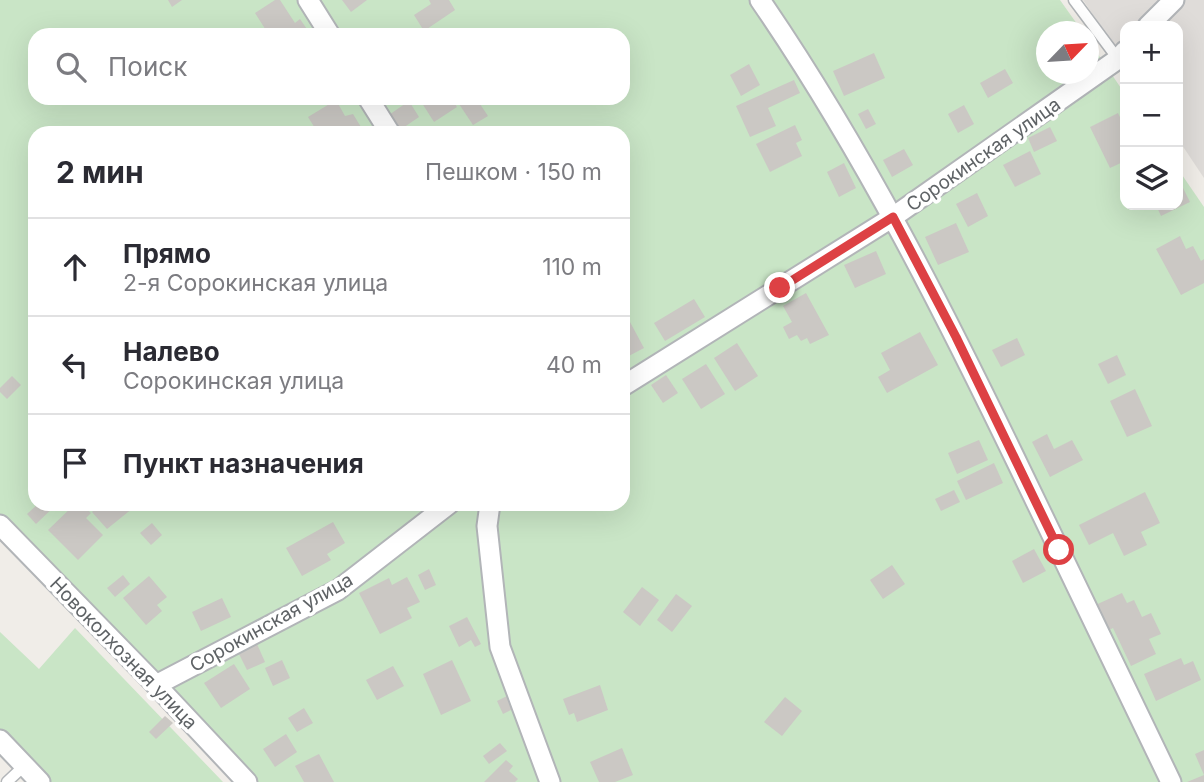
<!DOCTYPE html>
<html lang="ru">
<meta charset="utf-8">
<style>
body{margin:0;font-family:Inter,sans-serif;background:#f7f7f7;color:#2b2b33}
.controls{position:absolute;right:21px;top:21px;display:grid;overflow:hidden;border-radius:14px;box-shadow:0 7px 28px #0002}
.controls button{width:63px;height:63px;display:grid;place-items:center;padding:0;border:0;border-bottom:2px solid #e1e1e2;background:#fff;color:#2b2b33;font:35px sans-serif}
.compass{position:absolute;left:1036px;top:21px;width:63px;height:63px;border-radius:50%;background:#fff;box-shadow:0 7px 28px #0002;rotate:65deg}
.stop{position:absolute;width:21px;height:21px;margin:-16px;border:5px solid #dd4144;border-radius:50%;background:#fff}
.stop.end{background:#dd4144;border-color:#fff;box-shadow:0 2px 7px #0008}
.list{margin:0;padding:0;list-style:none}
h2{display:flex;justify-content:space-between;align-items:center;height:91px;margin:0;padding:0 28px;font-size:30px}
h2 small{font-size:23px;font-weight:400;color:#7c7c81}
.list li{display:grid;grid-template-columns:46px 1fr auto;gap:21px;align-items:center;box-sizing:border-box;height:98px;padding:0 28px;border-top:2px solid #e1e1e2}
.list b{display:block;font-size:26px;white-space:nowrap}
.list p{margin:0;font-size:23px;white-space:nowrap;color:#7c7c81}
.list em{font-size:23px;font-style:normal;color:#7c7c81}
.icon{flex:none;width:38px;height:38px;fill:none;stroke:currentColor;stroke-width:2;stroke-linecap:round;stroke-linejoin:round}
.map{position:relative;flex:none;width:1204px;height:782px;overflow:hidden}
.search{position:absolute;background:#fff;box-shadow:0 7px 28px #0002;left:28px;top:28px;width:602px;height:77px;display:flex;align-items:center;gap:18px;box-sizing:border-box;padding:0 24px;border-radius:21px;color:#7c7c81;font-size:26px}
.panel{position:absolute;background:#fff;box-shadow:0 7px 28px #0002;left:28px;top:126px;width:602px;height:385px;border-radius:21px}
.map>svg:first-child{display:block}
.industrial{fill:#dfdcd9}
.green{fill:#c9e5c6;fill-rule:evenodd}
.building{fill:#cbc8c4}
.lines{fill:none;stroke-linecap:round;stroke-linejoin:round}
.lane-casing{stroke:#b2b5b8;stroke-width:13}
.street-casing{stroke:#b2b5b8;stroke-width:23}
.lane{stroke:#fff;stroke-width:10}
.street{stroke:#fff;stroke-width:19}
.route{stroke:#dd4144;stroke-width:9}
.labels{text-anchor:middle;stroke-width:7;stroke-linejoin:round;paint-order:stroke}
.street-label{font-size:19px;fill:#5f6366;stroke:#fff}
</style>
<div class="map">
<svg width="1204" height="782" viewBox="0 0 1204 782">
<rect width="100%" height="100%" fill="#f0ede8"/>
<!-- industrial -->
<polygon class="industrial" points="1083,0 1204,0 1204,178 1178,139 1178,26 1125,26 1125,62"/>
<!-- green -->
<g class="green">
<path d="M 0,0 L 1060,0 L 1082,31 L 1046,32 L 1046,74 L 1088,74 L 1089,41 L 1125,94 L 1125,205 L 1178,205 L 1178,169 L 1204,207 L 1204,782 L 256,782 L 178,693 L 0,516 ZM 35,35 L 623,35 L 623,98 L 35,98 ZM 35,133 L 623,133 L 623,504 L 35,504 Z"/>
<polygon points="75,628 223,782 46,782 0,732 0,632 39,669"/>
</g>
<!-- building -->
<g class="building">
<polygon points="168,0 182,0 172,7"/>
<polygon points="275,0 280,0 295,23 300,19 311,35 269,35 255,13"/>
<polygon points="342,0 367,0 351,12"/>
<polygon points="429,0 449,0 455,10 424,31 414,15 431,4"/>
<polygon points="874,53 885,78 844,96 833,71"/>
<polygon points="749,64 760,85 741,96 730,75"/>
<polygon points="1005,69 1013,83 988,98 980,83"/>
<polygon points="794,80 800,93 768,108 776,126 750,137 736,106"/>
<polygon points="423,98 451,98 457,107 434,122 420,100"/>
<polygon points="455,98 476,98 488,116 473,125"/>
<polygon points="336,100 345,116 353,114 364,132 318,133 308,117"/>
<polygon points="409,101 419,117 397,132 386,117"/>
<polygon points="964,105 974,124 958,133 948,114"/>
<polygon points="868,109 876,124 866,129 858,114"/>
<polygon points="1118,113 1125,127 1125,137 1122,138 1125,146 1125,161 1110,168 1090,127"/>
<polygon points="795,125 802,140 796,143 802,156 770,172 756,144"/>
<polygon points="1050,127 1057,141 1034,152 1028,138"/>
<polygon points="904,149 913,165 892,177 883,160"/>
<polygon points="1030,151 1041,174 1015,187 1003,165"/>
<polygon points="844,163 856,188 839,197 827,172"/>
<polygon points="1178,178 1190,202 1161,216 1156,205 1178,205"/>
<polygon points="977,193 988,216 968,227 956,204"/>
<polygon points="956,223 969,252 938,265 925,237"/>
<polygon points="1180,236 1186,249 1193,246 1201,261 1204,259 1204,283 1181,295 1156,249"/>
<polygon points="876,251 886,274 855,288 844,265"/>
<polygon points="806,293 829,335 810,344 807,338 801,341 797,335 789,339 783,327 792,322 783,306"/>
<polygon points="694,299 705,317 665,341 654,323"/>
<polygon points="623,309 644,348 623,359"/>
<polygon points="920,332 938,365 887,393 878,377 890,370 881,353"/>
<polygon points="1017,338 1025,355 1001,367 992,350"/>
<polygon points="737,343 758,376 735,391 714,358"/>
<polygon points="1117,355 1126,375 1108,384 1098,364"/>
<polygon points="706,364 725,394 701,409 682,379"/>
<polygon points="666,375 678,393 663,403 651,385"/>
<polygon points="12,376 21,385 7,399 0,392 0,388"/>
<polygon points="1135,389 1152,426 1127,437 1110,401"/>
<polygon points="1047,434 1054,449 1072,440 1083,460 1050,477 1032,442"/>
<polygon points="979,440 988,460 957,474 948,453"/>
<polygon points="994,463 1003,483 966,500 957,481"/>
<polygon points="954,490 960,502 941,511 935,499"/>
<polygon points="1145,492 1160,523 1141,532 1147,545 1124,556 1113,533 1089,545 1079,525"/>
<polygon points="38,504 57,504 36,524 27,514"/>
<polygon points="75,504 81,504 91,513 86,518 103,535 78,560 48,530"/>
<polygon points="101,504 138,504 107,529 92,512"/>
<polygon points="333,522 345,543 327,554 331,560 302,576 286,548"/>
<polygon points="152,523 162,535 151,545 140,533"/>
<polygon points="1034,549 1046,571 1023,583 1012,561"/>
<polygon points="892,565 905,584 883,599 870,580"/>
<polygon points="429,569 436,585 425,590 418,575"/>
<polygon points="123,575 130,584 115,597 107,588"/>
<polygon points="149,576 167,597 157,605 162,611 146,625 123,598"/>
<polygon points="407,577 420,602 407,608 412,618 380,634 359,593 389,578 392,585"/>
<polygon points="642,587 659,600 640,626 623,612"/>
<polygon points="1122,593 1127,603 1134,600 1142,617 1151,613 1161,634 1149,639 1156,654 1131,666 1113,628 1103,633 1091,607"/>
<polygon points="676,594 692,606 672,632 657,620"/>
<polygon points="222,598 231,617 201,631 192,612"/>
<polygon points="467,617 481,644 475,647 471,640 459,647 449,626"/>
<polygon points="257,644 265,662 247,670 238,652"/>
<polygon points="1181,658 1184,665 1193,661 1201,680 1156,701 1144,674"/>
<polygon points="282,660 290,678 273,686 265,668"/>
<polygon points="452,660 471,701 441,715 423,674"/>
<polygon points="234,664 250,689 221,708 204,683"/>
<polygon points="393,666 404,686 377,700 366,680"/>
<polygon points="600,685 608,710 577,722 574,713 569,715 563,699"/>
<polygon points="507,696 513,709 503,714 497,701"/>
<polygon points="785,697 802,711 782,736 764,722"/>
<polygon points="304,708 313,723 297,732 288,718"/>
<polygon points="165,716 173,723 156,739 149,732"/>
<polygon points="286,734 297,752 275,767 263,749"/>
<polygon points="500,743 507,751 489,764 483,756"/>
<polygon points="622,748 633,775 615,782 599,782 590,762"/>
<polygon points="1204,750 1204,782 1187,782 1204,775 1195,754"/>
<polygon points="319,754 334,782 304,782 295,766"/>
<polygon points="506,760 513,766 509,771 518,779 515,782 484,782"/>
</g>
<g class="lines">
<defs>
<g id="lane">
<polyline points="1074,0 1118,59"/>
<polyline points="7,782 24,766"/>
</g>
<g id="street">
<polyline points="308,0 330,35"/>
<path d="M 760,0 C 863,150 945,313 1024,477 C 1073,578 1122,680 1171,782"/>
<polyline points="1148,26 1174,0"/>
<polyline points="368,98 390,133"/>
<polyline points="623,386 893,217 1118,59 1125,51"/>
<polyline points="490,504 487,526 500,647 550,782"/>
<polyline points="0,525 156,685 247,782"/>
<polyline points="156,685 338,590 449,504"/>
<polyline points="0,740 40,782"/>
</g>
</defs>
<!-- lane casing -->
<use href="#lane" class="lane-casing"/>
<!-- street casing -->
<use href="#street" class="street-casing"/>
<!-- lane -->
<use href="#lane" class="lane"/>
<!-- street -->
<use href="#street" class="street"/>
</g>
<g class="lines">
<!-- route -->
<polyline class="route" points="780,288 893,217 956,337 1059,550"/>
</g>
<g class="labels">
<!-- street labels -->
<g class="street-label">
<text transform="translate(983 154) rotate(-35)" y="7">Сорокинская улица</text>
<text transform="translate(271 622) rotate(-29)" y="7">Сорокинская улица</text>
<text transform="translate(124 653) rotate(46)" y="7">Новоколхозная улица</text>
</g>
</g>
</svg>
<div class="controls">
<button>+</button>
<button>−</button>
<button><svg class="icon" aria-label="layers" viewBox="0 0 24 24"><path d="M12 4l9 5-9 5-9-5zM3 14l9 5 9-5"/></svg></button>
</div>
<svg class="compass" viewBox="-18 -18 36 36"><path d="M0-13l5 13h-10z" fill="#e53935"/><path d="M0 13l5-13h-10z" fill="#7c7c81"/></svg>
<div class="stop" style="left:1059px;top:550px"></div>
<div class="stop end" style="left:780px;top:288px"></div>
<div class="search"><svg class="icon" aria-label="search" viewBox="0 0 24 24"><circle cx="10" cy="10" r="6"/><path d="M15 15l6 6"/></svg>Поиск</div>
<section class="panel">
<h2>2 мин<small>Пешком · 150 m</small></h2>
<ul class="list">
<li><svg class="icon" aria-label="ahead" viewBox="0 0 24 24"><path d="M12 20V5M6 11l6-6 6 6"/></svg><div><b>Прямо</b><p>2-я Сорокинская улица</p></div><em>110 m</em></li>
<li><svg class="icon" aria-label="left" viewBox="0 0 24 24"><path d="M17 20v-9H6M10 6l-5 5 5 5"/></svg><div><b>Налево</b><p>Сорокинская улица</p></div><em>40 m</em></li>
<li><svg class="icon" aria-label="arrive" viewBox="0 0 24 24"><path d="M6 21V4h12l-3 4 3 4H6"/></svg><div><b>Пункт назначения</b></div></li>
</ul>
</section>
</div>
